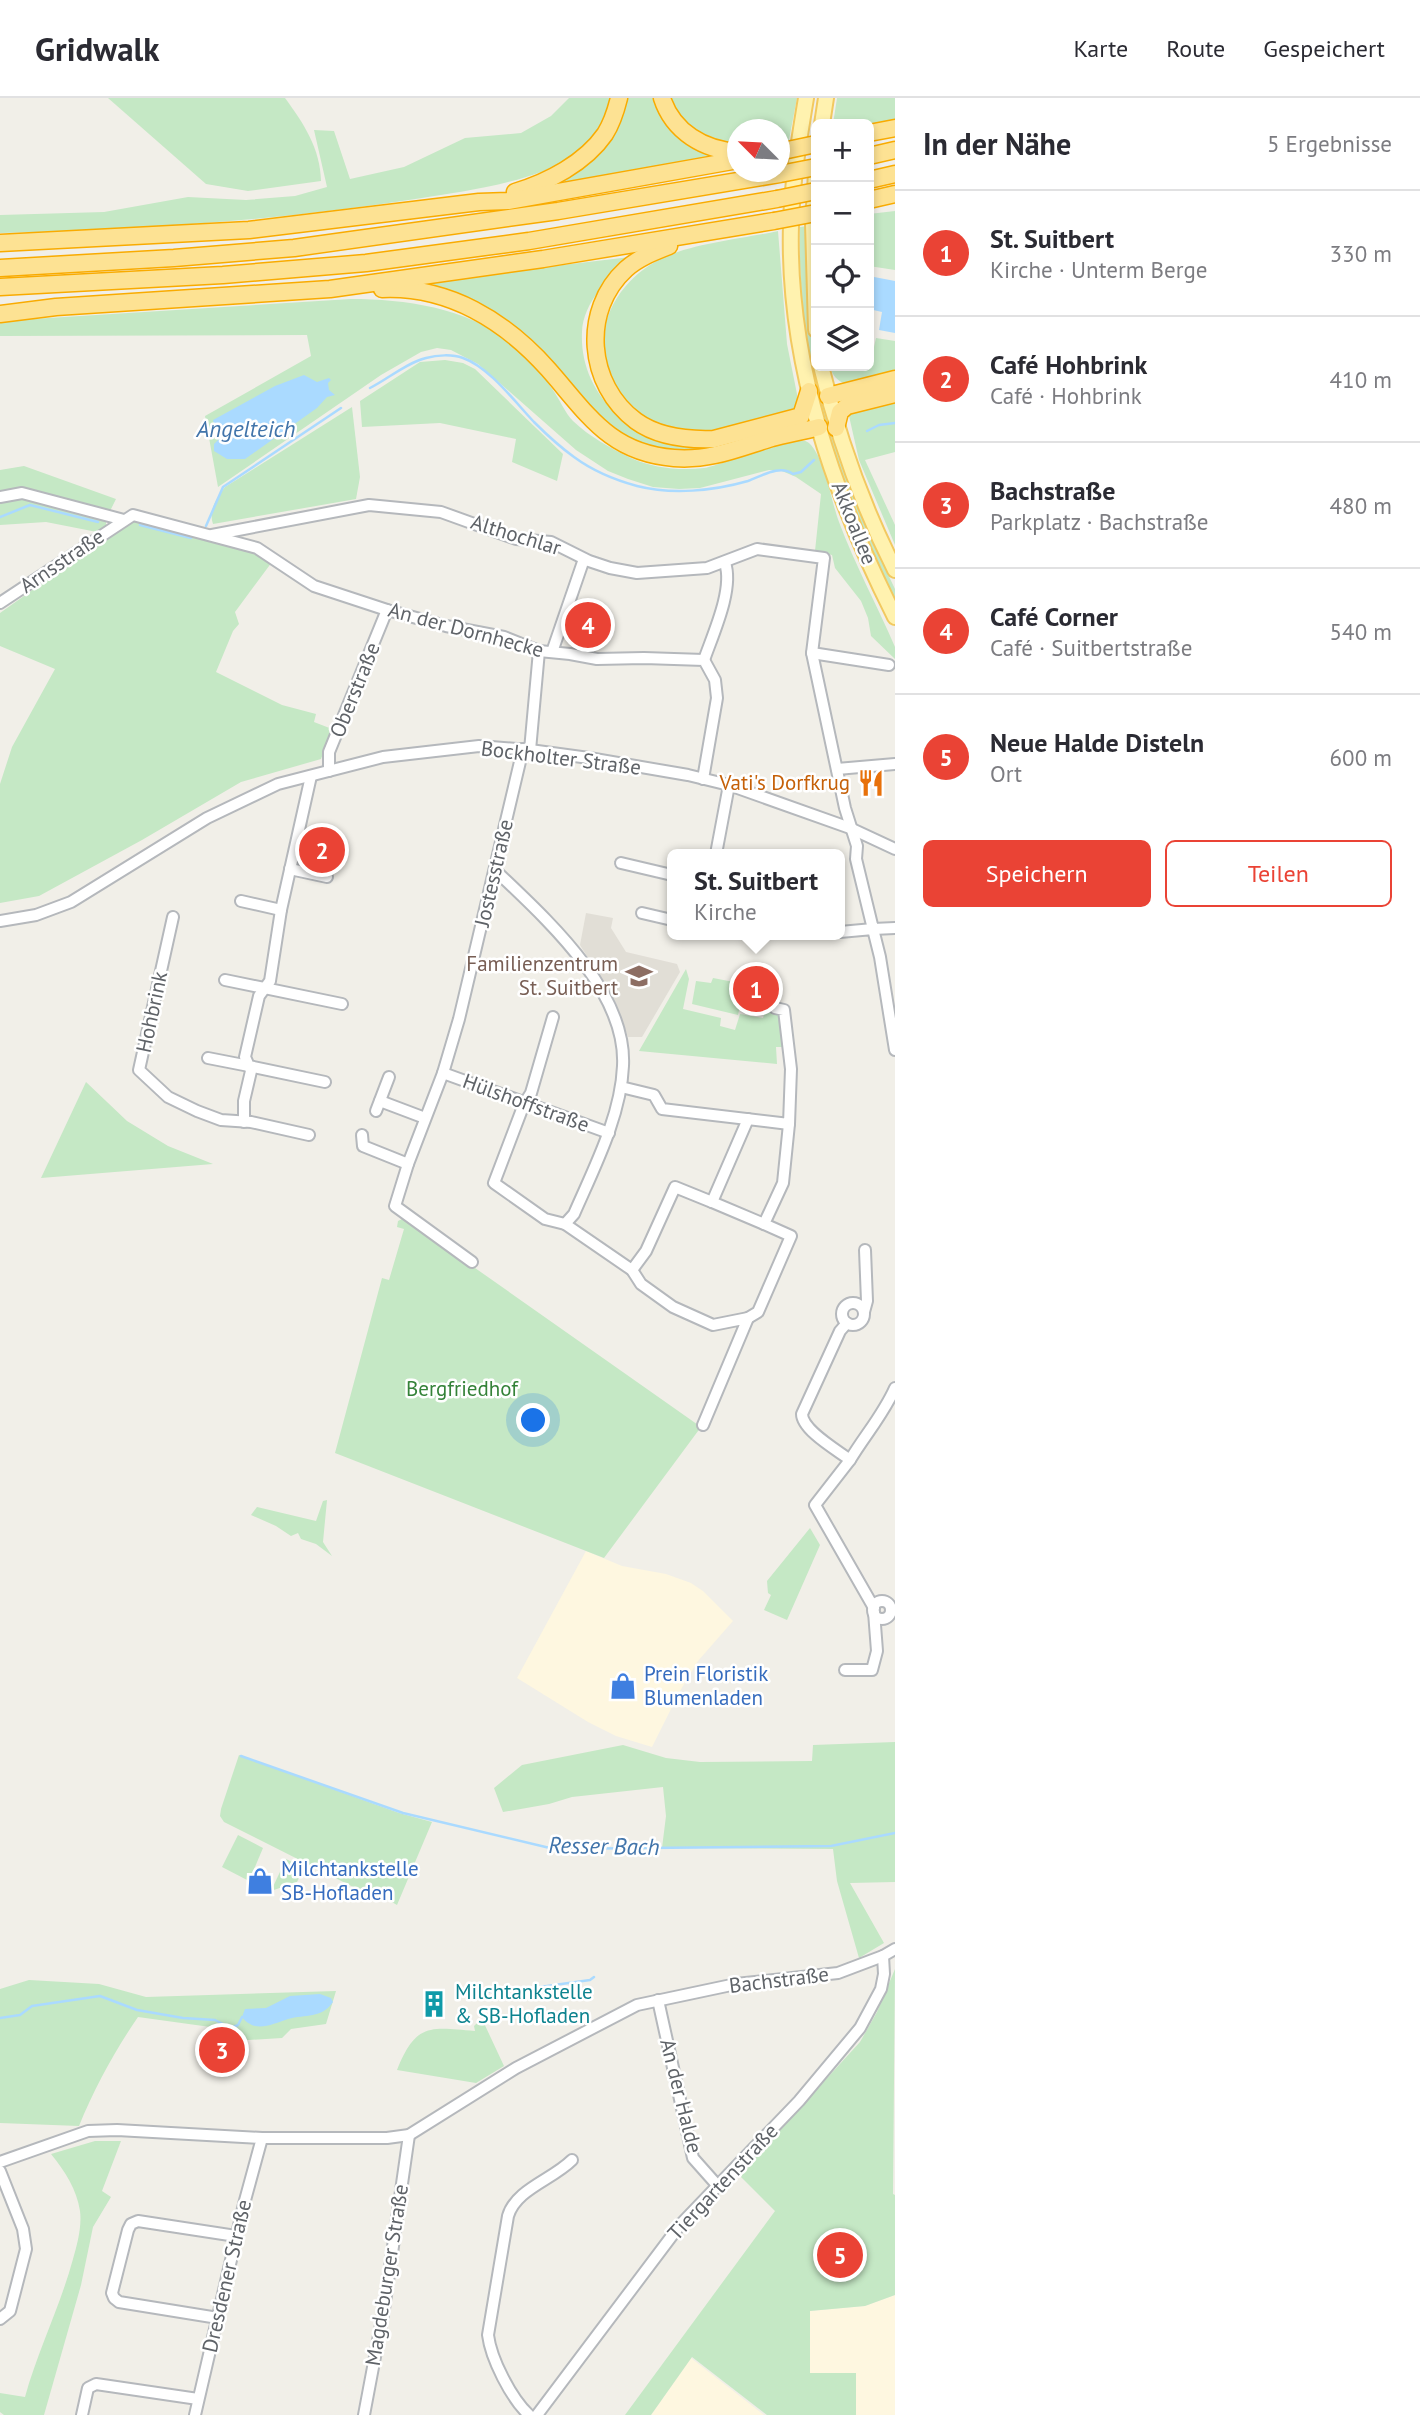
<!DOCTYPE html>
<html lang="de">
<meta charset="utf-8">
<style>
body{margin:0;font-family:"PT Sans",sans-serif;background:#f7f7f7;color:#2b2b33}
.controls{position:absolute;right:21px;top:21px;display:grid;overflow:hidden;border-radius:10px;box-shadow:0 4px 10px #0003}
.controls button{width:63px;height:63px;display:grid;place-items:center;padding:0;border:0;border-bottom:2px solid #e1e1e2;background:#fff;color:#2b2b33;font:35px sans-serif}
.compass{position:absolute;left:727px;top:21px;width:63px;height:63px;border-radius:50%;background:#fff;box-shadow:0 4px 10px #0003;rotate:294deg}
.you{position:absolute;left:534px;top:1323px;width:24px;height:24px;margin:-18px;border:5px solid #fff;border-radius:50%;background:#1a73e8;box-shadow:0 0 0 10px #1a73e833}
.badge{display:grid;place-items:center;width:46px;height:46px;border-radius:50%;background:#ea4335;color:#fff;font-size:23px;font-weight:700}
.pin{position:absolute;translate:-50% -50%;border:4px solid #fff;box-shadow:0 2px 7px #0006}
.popup{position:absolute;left:667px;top:751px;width:178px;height:91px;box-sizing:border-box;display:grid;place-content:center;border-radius:10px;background:#fff;filter:drop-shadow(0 2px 5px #0005);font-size:23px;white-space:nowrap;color:#7c7c81}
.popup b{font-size:26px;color:#2b2b33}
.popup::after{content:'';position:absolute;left:50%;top:100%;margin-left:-14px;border:14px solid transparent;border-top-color:#fff}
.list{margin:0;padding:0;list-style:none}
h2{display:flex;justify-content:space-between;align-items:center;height:91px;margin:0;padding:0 28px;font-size:30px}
h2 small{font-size:23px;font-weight:400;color:#7c7c81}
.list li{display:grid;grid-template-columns:46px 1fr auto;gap:21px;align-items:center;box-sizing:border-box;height:126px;padding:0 28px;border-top:2px solid #e1e1e2}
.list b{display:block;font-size:26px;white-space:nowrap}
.list p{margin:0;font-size:23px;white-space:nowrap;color:#7c7c81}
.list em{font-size:23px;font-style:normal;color:#7c7c81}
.actions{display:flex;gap:14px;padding:21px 28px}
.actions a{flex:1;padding:16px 0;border:2px solid #ea4335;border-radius:10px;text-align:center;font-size:24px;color:#ea4335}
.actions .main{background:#ea4335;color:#fff}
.icon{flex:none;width:38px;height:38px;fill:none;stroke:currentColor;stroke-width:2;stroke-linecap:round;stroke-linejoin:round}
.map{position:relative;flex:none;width:895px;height:2317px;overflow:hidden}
header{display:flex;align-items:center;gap:42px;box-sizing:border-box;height:98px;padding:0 35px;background:#fff;border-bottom:2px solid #e1e1e2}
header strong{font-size:33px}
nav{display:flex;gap:38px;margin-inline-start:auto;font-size:24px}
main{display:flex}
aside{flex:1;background:#fff}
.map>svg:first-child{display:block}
.commercial{fill:#fef7e0}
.education{fill:#e1ded6}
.green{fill:#c5e8c5}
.water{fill:#aadaff}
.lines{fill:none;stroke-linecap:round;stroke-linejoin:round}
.stream{stroke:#aadaff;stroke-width:2.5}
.minor-casing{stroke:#b5b8bc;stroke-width:14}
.major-casing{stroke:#f2c960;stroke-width:18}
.highway-casing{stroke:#f9ab00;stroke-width:19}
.minor{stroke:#fff;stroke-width:10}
.major{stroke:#fff2af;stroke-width:14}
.highway{stroke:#fde293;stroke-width:16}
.highway-bridge-casing{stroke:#f9ab00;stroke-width:19;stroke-linecap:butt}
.highway-bridge{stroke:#fde293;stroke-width:16}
.labels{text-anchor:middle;stroke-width:5;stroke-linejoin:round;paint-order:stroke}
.street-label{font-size:21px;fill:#5f6368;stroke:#fff}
.food-label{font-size:21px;fill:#c56008;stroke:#fff;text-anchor:end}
.education-label{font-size:21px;fill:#785e54;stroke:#fff;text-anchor:end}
.park-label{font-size:21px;fill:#348238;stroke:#fff}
.shop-label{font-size:21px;fill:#366cbe;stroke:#fff;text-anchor:start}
.culture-label{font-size:21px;fill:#0d838f;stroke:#fff;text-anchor:start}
.water-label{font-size:23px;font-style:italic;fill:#4174aa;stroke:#fff}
</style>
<header>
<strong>Gridwalk</strong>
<nav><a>Karte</a><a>Route</a><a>Gespeichert</a></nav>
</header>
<main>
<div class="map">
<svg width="895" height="2317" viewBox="0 0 895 2317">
<rect width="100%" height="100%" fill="#f1efe8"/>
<!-- commercial -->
<g class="commercial">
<polygon points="586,1453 622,1468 666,1476 691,1485 703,1493 733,1523 698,1563 680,1593 652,1649 616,1638 588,1624 517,1580"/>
<polygon points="895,2197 895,2317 856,2317 856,2275 810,2275 810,2213 865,2208"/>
<polygon points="691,2260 764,2317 651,2317"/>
</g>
<!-- education -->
<polygon class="education" points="586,815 613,820 611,830 626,854 677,866 680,874 642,939 628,939 616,905 580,847"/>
<!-- green -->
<g class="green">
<path d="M 108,0 L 285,0 C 304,26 320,50 321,83 L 248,93 L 206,86 Z"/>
<path d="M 569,0 L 611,0 C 604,25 591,44 570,59 C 538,83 462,94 422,100 C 283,122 141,132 0,135 L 0,117 L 104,114 L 188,99 L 246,102 L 295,98 L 327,89 L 314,32 L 334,33 L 350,81 L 404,69 L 465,40 L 521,35 L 551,18 Z"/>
<polygon points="625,0 658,0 722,58 543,89 568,75"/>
<path d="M 670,0 L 797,0 L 789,42 L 780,42 L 780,32 L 738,32 L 737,47 C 707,45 680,31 670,0 Z"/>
<polygon points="837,0 895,0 895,22 869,29 869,26 833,26"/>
<polygon points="895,113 895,172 869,168 869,116"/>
<path d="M 808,128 C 809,176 808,224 816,271 C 828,348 862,422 895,491 L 895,507 C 837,390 796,261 800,129 Z"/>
<path d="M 778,133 L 787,246 L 797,296 L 797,309 L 792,314 C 762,322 714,341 683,334 C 671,332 654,327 643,321 C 636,317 630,308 624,302 C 583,257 605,192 655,164 C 685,146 743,141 778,133 Z"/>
<path d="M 630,159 C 610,179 583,204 582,234 C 579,297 633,344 692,349 C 724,352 766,334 796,326 L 726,352 L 674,357 L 617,338 L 534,246 L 513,226 L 486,209 L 432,186 L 453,180 Z"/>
<path d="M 351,201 C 409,201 474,211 519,251 C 532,263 544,279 553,292 C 560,302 565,315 573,323 C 590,339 610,350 631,360 C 653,370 680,373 704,370 C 724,367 797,333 809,345 C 825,360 831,403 839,424 C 855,467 877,507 895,549 L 895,561 L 871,538 L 868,520 L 861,503 L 835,470 L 832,457 L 815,453 L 821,396 L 796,379 L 782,373 L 769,372 L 700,390 L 679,391 L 653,389 L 628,381 L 608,373 L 576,352 L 478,266 L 451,252 L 437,250 L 421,254 L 381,277 L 218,389 L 205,318 L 311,258 L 307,237 L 0,238 L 0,223 Z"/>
<path d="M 869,239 L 874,240 L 874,249 L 876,240 L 895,243 L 895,275 L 846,286 C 837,283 832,277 830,268 L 869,268 Z"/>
<polygon points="445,262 463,265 475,271 563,356 557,383 512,364 516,341 440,325 362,329 360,303 420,264"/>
<polygon points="895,304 895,354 865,362 895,427 895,447 859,362 849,318 853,311"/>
<path d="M 352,309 L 360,379 L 356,401 L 213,426 C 208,413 217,399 225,389 Z"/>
<polygon points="24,368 116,401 106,421 106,430 97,434 46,424 0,427 0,372"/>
<polygon points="138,422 260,455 272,464 235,514 239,526 233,533 216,574 282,607 316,616 314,624 332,631 321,661 241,684 142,742 39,798 0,805 0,686 12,649 55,571 0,548 0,515 128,424"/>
<polygon points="686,871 689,881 683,911 721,920 720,928 735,932 740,916 763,920 765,912 769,913 772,898 776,899 774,911 781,914 784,949 776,949 777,966 639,953"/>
<polygon points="713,880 739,885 735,906 740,908 738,917 692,906 696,883 711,885"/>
<polygon points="86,984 127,1023 168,1048 213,1066 41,1080"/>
<polygon points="404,1120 701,1329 604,1460 335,1355 382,1180 389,1182 404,1131 397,1129 398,1123"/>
<polygon points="327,1402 323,1444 332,1458 316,1446 301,1441 298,1435 291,1438 276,1428 251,1417 257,1409 316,1423 323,1403"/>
<polygon points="810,1430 820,1447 787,1522 764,1512 771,1497 768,1495 767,1483"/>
<polygon points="895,1644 895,1784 850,1785 884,1845 859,1860 837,1783 833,1751 662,1750 666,1718 663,1689 572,1699 549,1706 503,1714 494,1690 522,1667 623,1647 666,1660 700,1664 812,1663 813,1647"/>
<polygon points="239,1657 399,1715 432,1724 397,1807 390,1803 375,1800 224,1724 220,1718 221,1711"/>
<polygon points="238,1737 263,1750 249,1783 222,1769"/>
<polygon points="286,1761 304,1770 297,1784 271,1793"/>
<polygon points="895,1871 893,2096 895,2097 895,2197 865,2208 810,2213 810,2275 856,2275 856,2317 767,2317 692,2259 651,2317 625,2317 775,2113 740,2078 742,2073 860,1944 877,1914"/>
<path d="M 29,1882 L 99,1886 L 146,1899 L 336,1893 L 326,1926 L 291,1931 L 282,1940 L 233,1943 L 232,1932 L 138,1919 C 114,1954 95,1989 79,2028 L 0,2025 L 0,1891 Z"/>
<path d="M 480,1922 L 483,1923 L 504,1968 L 476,1985 L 397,1972 C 416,1925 429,1929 475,1933 L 474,1928 Z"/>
<path d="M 95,2043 L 121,2043 L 102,2093 L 111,2099 L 93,2129 L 81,2187 L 44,2317 L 4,2317 L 0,2314 L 0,2295 L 25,2299 C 38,2252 60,2209 73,2161 C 77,2147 82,2129 80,2113 C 77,2092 65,2073 51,2056 Z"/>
</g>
<!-- water -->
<g class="water">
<polygon points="869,178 895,183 895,235 879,232 882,214 869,211"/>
<polygon points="304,277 317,284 329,280 331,282 328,285 329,292 335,297 327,299 317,310 245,361 227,361 214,353 214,346 219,341 219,336 216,333 213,322 275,288"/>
<path d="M 320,1896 L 331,1900 L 333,1904 C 321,1921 306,1916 288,1921 C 272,1926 255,1936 242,1919 L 245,1911 L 266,1910 L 290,1898 Z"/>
</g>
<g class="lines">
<!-- stream -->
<g class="stream">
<path d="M 370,290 C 388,281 406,265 426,260 C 437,257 452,256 463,260 C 489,269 515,304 534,324 C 546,336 560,349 574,359 C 593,373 615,382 637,388 C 672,397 713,393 748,383 C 762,378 780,366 793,376 L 801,374 L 814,362"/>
<polyline points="867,333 879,327 895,325"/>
<polyline points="0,419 30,407 98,424"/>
<polyline points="140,427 191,440"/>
<polyline points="206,428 223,389 341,310"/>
<polyline points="241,1658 403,1715 554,1751 831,1748 895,1735"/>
<polyline points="482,1894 533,1890 590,1882 594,1879"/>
<polyline points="0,1920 20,1917 32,1908 100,1898 137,1912 183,1920 215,1922 231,1930 238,1927 242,1919"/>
</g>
<defs>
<g id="minor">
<polyline points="0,399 22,395 124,422"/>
<polyline points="212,437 369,407 441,414 516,441 551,444 589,463 610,470 637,475 707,470 757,451 824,460 812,555 845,710 857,748 856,761 873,831 895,830"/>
<polyline points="0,505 133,417 257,450 314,488 387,512 446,528 504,539 539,553 570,556 597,561 644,560 704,562 715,582 717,600 703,681"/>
<polyline points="552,554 584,461"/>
<polyline points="812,555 889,567"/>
<path d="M 704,562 C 713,536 734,491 725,465"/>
<polyline points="530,652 539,553"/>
<polyline points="837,671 895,666"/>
<polyline points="329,673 329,654 387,512"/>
<polyline points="311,678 281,812 270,883 259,898 245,959 249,968 325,984"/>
<polyline points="716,756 729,687"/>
<polyline points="621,765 672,777"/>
<polyline points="290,771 327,779"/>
<path d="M 495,772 C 545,820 627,892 623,968 C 621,1018 594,1070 574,1116 L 565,1126"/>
<polyline points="241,803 281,812"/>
<polyline points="642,815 672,822"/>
<polyline points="173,819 139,972 168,999 197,1013 221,1022 251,1024 309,1037"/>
<polyline points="0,823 36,817 71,804 207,720 278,686 383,659 479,648 530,652 589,660 688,677 729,687 850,730 895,751"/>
<polyline points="840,834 873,831 880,859 895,952"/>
<polyline points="225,882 342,906"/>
<polyline points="553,919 531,995 524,1006 494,1085 545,1121 565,1126 632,1172 641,1186 673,1209 713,1227 748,1220 703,1327"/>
<polyline points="208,960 249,968 251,973 244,1003 244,1024"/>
<polyline points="443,975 609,1035"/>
<polyline points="621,989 654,997 662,1011 789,1026 791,971 784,912 775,910"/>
<polyline points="380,1003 425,1020"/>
<polyline points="376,1013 389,979"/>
<polyline points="362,1037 363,1048 408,1066"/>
<polyline points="712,1104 764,1126"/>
<polyline points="472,1164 395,1108 408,1066 443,975 459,921 523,651"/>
<polyline points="632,1172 646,1153 675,1089 712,1104 748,1021"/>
<circle cx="853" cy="1216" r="11"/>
<polyline points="864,1214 867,1203 865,1152"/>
<polyline points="748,1220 758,1214 791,1138 764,1126 783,1085 789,1026"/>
<path d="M 847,1225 L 840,1233 L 802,1316 C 802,1332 837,1352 850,1362 C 865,1337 883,1317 895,1290"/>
<polyline points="850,1362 815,1407 874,1510"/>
<circle cx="882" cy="1512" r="9"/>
<polyline points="845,1572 872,1572 877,1553 874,1514"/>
<polyline points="658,1902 693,2060 717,2087"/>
<polyline points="0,2064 88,2033 117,2032 262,2040 387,2040 409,2037 516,1970 637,1907 736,1886 838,1875 883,1858"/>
<polyline points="0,2073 23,2131 26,2151 10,2213 0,2221"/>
<polyline points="218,2220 119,2204 114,2200 112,2195 128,2132 131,2126 138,2123 236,2138"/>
<polyline points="82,2317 88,2290 96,2286 198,2301"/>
<polyline points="195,2317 244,2106 262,2040"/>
<polyline points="364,2317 384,2211 409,2037"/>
<path d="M 529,2317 C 511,2300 491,2261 488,2237 L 508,2118 C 516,2091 552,2082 572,2062"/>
<polyline points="537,2317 680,2127 799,2003 860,1930 881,1891 884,1876 883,1858 895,1851"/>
</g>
<g id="major">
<path d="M 806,0 C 799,42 792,84 791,127 C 787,264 834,398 895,519"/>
<polyline points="822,26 826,0"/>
<polyline points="816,75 813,125 816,232"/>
<path d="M 821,268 C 838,339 862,407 895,472"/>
</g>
<g id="highway">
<path d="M 662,0 C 673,34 704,52 738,54"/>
<polyline points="869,35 895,30"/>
<polyline points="869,58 895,52"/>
<polyline points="869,82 895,76"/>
<path d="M 515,94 C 548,84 585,65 605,36 C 612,25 616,12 619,0"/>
<polyline points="869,102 895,96"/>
<polyline points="0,145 249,132 479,104 508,103 738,62"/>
<path d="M 669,148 C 654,154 638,160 626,171 C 581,212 587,287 636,323 C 658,339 687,342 714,341 L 801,318 L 809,293"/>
<polyline points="0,170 174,160 294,150 558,113 780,76"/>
<polyline points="0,189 223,177 366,165 529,143 777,101"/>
<path d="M 382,191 C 449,188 505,223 548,271 C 587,315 609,355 674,360 C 710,363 739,350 772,340 C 788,336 804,333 819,329"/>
<polyline points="0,216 56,209 330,191 543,161 774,123"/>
<polyline points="828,298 895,281"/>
<polyline points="836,330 840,314 847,308 895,296"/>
</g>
</defs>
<!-- minor casing -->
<use href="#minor" class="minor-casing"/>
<!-- major casing -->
<use href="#major" class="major-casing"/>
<!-- highway casing -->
<use href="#highway" class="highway-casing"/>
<!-- minor -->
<use href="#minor" class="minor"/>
<!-- major -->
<use href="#major" class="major"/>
<!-- highway -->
<use href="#highway" class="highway"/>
<defs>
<g id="highway-bridge">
<polyline points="783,53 816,46"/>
<polyline points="780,76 816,69"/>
<polyline points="777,101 816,93"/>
<polyline points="774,123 816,115"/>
</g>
</defs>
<!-- highway-bridge casing -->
<use href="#highway-bridge" class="highway-bridge-casing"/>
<!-- highway-bridge -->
<use href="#highway-bridge" class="highway-bridge"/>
</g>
<!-- icons -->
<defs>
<symbol id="restaurant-bare" viewBox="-9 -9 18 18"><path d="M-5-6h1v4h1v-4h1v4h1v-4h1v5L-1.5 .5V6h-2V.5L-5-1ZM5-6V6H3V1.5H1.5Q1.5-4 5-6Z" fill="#e8710a" stroke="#fff" stroke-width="2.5" paint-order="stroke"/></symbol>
<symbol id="school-bare" viewBox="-9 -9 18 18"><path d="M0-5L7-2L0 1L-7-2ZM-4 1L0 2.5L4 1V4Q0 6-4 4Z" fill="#8d6e63" stroke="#fff" stroke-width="2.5" paint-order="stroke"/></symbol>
<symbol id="shop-bare" viewBox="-9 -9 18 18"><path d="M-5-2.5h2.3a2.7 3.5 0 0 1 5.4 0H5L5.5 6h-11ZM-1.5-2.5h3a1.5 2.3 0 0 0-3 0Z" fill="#3f7fe0" stroke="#fff" stroke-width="2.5" paint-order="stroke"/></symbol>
<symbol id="building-bare" viewBox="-9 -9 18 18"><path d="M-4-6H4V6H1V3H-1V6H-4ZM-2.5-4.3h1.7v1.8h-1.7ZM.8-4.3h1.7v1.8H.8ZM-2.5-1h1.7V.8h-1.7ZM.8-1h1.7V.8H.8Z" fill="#0f9aa8" stroke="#fff" stroke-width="2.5" paint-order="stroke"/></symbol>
</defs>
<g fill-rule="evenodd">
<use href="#restaurant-bare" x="852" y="666" width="38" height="38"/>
<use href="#school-bare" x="620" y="859" width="38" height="38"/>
<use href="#shop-bare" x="604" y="1569" width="38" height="38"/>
<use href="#shop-bare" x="241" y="1764" width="38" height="38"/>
<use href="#building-bare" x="415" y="1887" width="38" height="38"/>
</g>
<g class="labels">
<!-- street labels -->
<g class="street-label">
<text transform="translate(854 425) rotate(68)" y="7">Akkoallee</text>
<text transform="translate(516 437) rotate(17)" y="7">Althochlar</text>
<text transform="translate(62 463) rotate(-34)" y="7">Arnsstraße</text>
<text transform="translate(466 532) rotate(15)" y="7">An der Dornhecke</text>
<text transform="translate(355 592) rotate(-68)" y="7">Oberstraße</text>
<text transform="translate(561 660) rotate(7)" y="7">Bockholter Straße</text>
<text transform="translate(494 775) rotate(-77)" y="7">Jostesstraße</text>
<text transform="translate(152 914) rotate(-78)" y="7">Hohbrink</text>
<text transform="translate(526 1005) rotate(20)" y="7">Hülshoffstraße</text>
<text transform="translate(779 1882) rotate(-7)" y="7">Bachstraße</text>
<text transform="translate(681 1998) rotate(76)" y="7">An der Halde</text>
<text transform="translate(723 2084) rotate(-47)" y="7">Tiergartenstraße</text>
<text transform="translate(387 2177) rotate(-81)" y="7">Magdeburger Straße</text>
<text transform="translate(227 2178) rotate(-77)" y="7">Dresdener Straße</text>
</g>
<!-- food labels -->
<g class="food-label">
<text x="850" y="692">Vati's Dorfkrug</text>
</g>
<!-- education labels -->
<g class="education-label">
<text x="618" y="873">Familienzentrum<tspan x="618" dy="24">St. Suitbert</tspan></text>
</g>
<!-- park labels -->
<g class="park-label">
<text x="462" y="1298">Bergfriedhof</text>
</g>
<!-- shop labels -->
<g class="shop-label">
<text x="644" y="1583">Prein Floristik<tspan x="644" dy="24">Blumenladen</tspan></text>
<text x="281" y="1778">Milchtankstelle<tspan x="281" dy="24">SB-Hofladen</tspan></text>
</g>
<!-- culture labels -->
<g class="culture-label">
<text x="455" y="1901">Milchtankstelle<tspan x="455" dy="24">&amp; SB-Hofladen</tspan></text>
</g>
<!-- water labels -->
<g class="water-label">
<text x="246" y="339">Angelteich</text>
<text transform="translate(604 1748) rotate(1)" y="8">Resser Bach</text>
</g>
</g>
</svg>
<div class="controls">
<button>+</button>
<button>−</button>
<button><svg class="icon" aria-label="locate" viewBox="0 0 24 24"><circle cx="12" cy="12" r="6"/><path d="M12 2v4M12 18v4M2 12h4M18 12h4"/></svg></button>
<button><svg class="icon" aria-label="layers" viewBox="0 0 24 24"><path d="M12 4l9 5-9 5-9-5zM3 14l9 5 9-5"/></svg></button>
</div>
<svg class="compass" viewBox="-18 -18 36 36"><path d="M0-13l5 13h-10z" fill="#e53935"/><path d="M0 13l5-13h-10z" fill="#7c7c81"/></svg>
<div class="you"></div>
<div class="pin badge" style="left:756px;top:891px">1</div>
<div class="popup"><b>St. Suitbert</b>Kirche</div>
<div class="pin badge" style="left:322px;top:752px">2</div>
<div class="pin badge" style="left:222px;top:1952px">3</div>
<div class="pin badge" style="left:588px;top:527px">4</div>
<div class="pin badge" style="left:840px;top:2157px">5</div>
</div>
<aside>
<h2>In der Nähe<small>5 Ergebnisse</small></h2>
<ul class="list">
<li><span class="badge">1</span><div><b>St. Suitbert</b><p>Kirche · Unterm Berge</p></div><em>330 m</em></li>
<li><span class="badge">2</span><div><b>Café Hohbrink</b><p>Café · Hohbrink</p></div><em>410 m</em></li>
<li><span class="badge">3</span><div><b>Bachstraße</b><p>Parkplatz · Bachstraße</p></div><em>480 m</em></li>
<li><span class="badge">4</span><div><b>Café Corner</b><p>Café · Suitbertstraße</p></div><em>540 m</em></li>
<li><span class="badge">5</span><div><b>Neue Halde Disteln</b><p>Ort</p></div><em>600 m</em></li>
</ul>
<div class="actions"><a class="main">Speichern</a><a>Teilen</a></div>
</aside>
</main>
